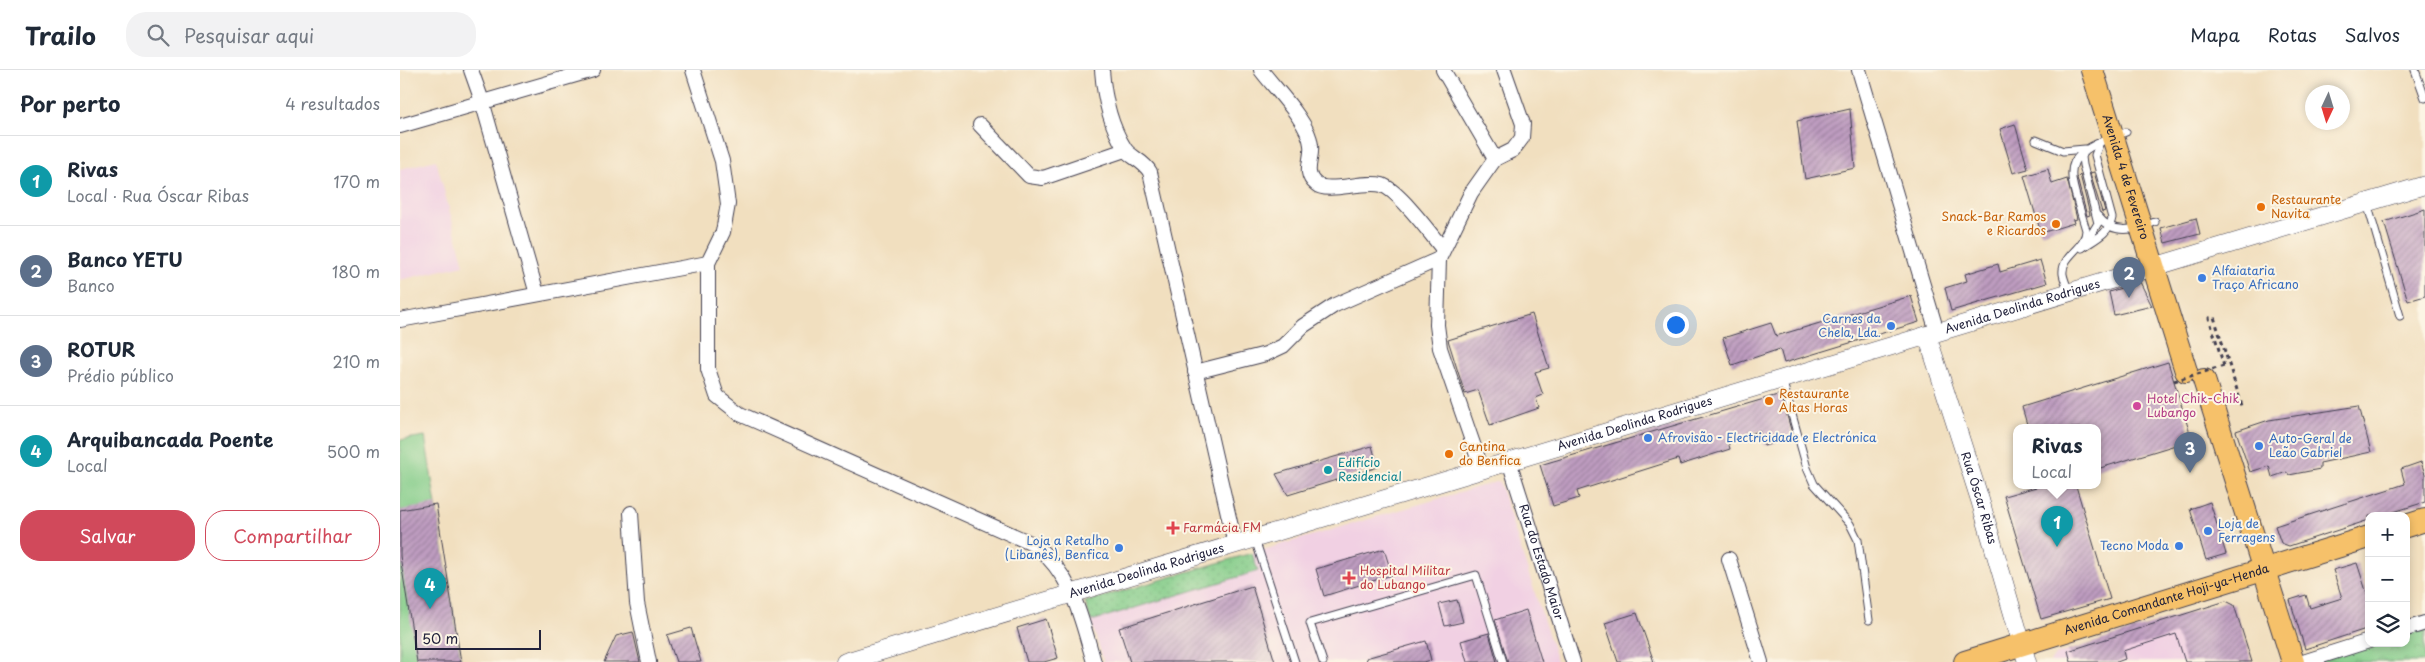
<!DOCTYPE html>
<html lang="pt">
<meta charset="utf-8">
<style>
body{margin:0;font-family:"Playpen Sans",sans-serif;background:#f2f2f3;color:#1f2937}
.controls{position:absolute;right:15px;bottom:15px;display:grid;overflow:hidden;border-radius:10px;box-shadow:0 2px 8px #0003}
.controls button{width:45px;height:45px;display:grid;place-items:center;padding:0;border:0;border-bottom:1px solid #e0e1e3;background:#fff;color:#1f2937;font:25px sans-serif}
.compass{position:absolute;left:1905px;top:15px;width:45px;height:45px;border-radius:50%;background:#fff;box-shadow:0 2px 8px #0003;rotate:184deg}
.scale{position:absolute;left:15px;bottom:12px;width:126px;box-sizing:border-box;padding-left:5px;border:2px solid #22223b;border-top:0;font-size:14px;line-height:18px;white-space:nowrap;color:#22223b;-webkit-text-stroke:4px #fcf5e5;paint-order:stroke}
.you{position:absolute;left:1275px;top:254px;width:18px;height:18px;margin:-12px;border:4px solid #fff;border-radius:50%;background:#1a73e8;box-shadow:0 0 0 8px #1a73e833}
.badge{display:grid;place-items:center;width:32px;height:32px;border-radius:50%;background:#d1495b;color:#fff;font-size:16px;font-weight:700}
.pin{position:absolute;translate:-50% -41px;filter:drop-shadow(0 1px 2px #0008)}
.pin::after{content:'';position:absolute;top:26px;width:18px;height:15px;background:inherit;clip-path:polygon(0 0,100% 0,50% 100%)}
.popup{position:absolute;left:1613px;top:354px;width:88px;height:65px;box-sizing:border-box;display:grid;place-content:center;border-radius:10px;background:#fff;filter:drop-shadow(0 1px 4px #0005);font-size:16px;white-space:nowrap;color:#747a83}
.popup b{font-size:19px;color:#1f2937}
.popup::after{content:'';position:absolute;left:50%;top:100%;margin-left:-10px;border:10px solid transparent;border-top-color:#fff}
.list{margin:0;padding:0;list-style:none}
h2{display:flex;justify-content:space-between;align-items:center;height:65px;margin:0;padding:0 20px;font-size:21px}
h2 small{font-size:16px;font-weight:400;color:#747a83}
.list li{display:grid;grid-template-columns:32px 1fr auto;gap:15px;align-items:center;box-sizing:border-box;height:90px;padding:0 20px;border-top:1px solid #e0e1e3}
.list b{display:block;font-size:19px;white-space:nowrap}
.list p{margin:0;font-size:16px;white-space:nowrap;color:#747a83}
.list em{font-size:16px;font-style:normal;color:#747a83}
.actions{display:flex;gap:10px;padding:15px 20px}
.actions a{flex:1;padding:11px 0;border:1px solid #d1495b;border-radius:20px;text-align:center;font-size:18px;color:#d1495b}
.actions .main{background:#d1495b;color:#fff}
.icon{flex:none;width:28px;height:28px;fill:none;stroke:currentColor;stroke-width:2;stroke-linecap:round;stroke-linejoin:round}
.map{position:relative;flex:none;width:2025px;height:592px;overflow:hidden}
header{display:flex;align-items:center;gap:30px;box-sizing:border-box;height:70px;padding:0 25px;background:#fff;border-bottom:1px solid #e0e1e3}
header strong{font-size:24px}
nav{display:flex;gap:28px;margin-inline-start:auto;font-size:18px}
.search{width:350px;height:45px;background:#f2f2f3;display:flex;align-items:center;gap:12px;box-sizing:border-box;padding:0 18px;border-radius:20px;color:#747a83;font-size:19px}
main{display:flex}
aside{flex:1;background:#fff}
.map>svg:first-child{display:block}
.built{fill:#f1d0e3}
.grass{fill:url(#grass-dots);stroke:#527762}
.park{fill:url(#park-crowns);stroke:#527762}
.pitch{fill:#83cc89;stroke:#527762}
.building{fill:url(#building-hatch)}
.lines{fill:none;stroke-linecap:round;stroke-linejoin:round}
.service-casing{stroke:#413e4f;stroke-width:9}
.minor-casing{stroke:#413e4f;stroke-width:16}
.tertiary-casing{stroke:#413e4f;stroke-width:19}
.primary-casing{stroke:#413e4f;stroke-width:24}
.path{stroke:#413e4f;stroke-width:3;stroke-dasharray:4 4;stroke-linecap:butt}
.service{stroke:#fff;stroke-width:7}
.minor{stroke:#fff;stroke-width:14}
.tertiary{stroke:#fff;stroke-width:18}
.primary{stroke:#f6c16b;stroke-width:22}
.path-bridge{stroke:#413e4f;stroke-width:3;stroke-dasharray:4 4;stroke-linecap:butt}
.food-dot{fill:#e8710a;stroke:#fcf5e5;stroke-width:2}
.shop-dot{fill:#3f7fe0;stroke:#fcf5e5;stroke-width:2}
.hotel-dot{fill:#d1479c;stroke:#fcf5e5;stroke-width:2}
.culture-dot{fill:#0f9aa8;stroke:#fcf5e5;stroke-width:2}
.health-dot{fill:#e0444e;stroke:#fcf5e5;stroke-width:2}
.labels{text-anchor:middle;stroke-width:4;stroke-linejoin:round;paint-order:stroke}
.street-label{font-size:12px;fill:#22223b;stroke:#fcf5e5}
.food-label{font-size:12px;fill:#c56008;stroke:#fcf5e5;text-anchor:start}
.shop-label{font-size:12px;fill:#366cbe;stroke:#fcf5e5;text-anchor:start}
.hotel-label{font-size:12px;fill:#b23c85;stroke:#fcf5e5;text-anchor:start}
.culture-label{font-size:12px;fill:#0d838f;stroke:#fcf5e5;text-anchor:start}
.health-label{font-size:12px;fill:#be3a42;stroke:#fcf5e5;text-anchor:start}
</style>
<header>
<strong>Trailo</strong>
<div class="search"><svg class="icon" aria-label="search" viewBox="0 0 24 24"><circle cx="10" cy="10" r="6"/><path d="M15 15l6 6"/></svg>Pesquisar aqui</div>
<nav><a>Mapa</a><a>Rotas</a><a>Salvos</a></nav>
</header>
<main>
<aside>
<h2>Por perto<small>4 resultados</small></h2>
<ul class="list">
<li><span class="badge" style="background:#0f9aa8">1</span><div><b>Rivas</b><p>Local · Rua Óscar Ribas</p></div><em>170 m</em></li>
<li><span class="badge" style="background:#5c6f8a">2</span><div><b>Banco YETU</b><p>Banco</p></div><em>180 m</em></li>
<li><span class="badge" style="background:#5c6f8a">3</span><div><b>ROTUR</b><p>Prédio público</p></div><em>210 m</em></li>
<li><span class="badge" style="background:#0f9aa8">4</span><div><b>Arquibancada Poente</b><p>Local</p></div><em>500 m</em></li>
</ul>
<div class="actions"><a class="main">Salvar</a><a>Compartilhar</a></div>
</aside>
<div class="map">
<svg width="2025" height="592" viewBox="0 0 2025 592">
<defs>
<pattern id="grass-dots" width="8" height="8" patternUnits="userSpaceOnUse" patternTransform="scale(1.25)"><rect width="8" height="8" fill="#83cc89"/><path d="M2 2h.1M6 6h.1" fill="none" stroke="#71af77" stroke-width="1.8" stroke-linecap="round"/></pattern>
<pattern id="park-crowns" width="20" height="18" patternUnits="userSpaceOnUse" patternTransform="scale(1.25)"><rect width="20" height="18" fill="#83cc89"/><path d="M2 6a3 3 0 1 1 6 0M12 15a3 3 0 1 1 6 0" fill="none" stroke="#71af77"/></pattern>
<pattern id="building-hatch" width="6" height="6" patternUnits="userSpaceOnUse" patternTransform="scale(1.25)"><rect width="6" height="6" fill="#be9cc0"/><path d="M-1 1l2-2M0 6l6-6M5 7l2-2" fill="none" stroke="#9a7f9d"/></pattern>
</defs>
<rect width="100%" height="100%" fill="#fcf5e5"/>
<filter id="ink" filterUnits="userSpaceOnUse"><feTurbulence type="fractalNoise" baseFrequency=".02" numOctaves="2"/><feDisplacementMap in="SourceGraphic" scale="10" xChannelSelector="R" yChannelSelector="G"/><feConvolveMatrix kernelMatrix="1 2 1 2 8 2 1 2 1" color-interpolation-filters="sRGB"/></filter>
<filter id="wash" filterUnits="userSpaceOnUse"><feTurbulence type="fractalNoise" baseFrequency=".0096" numOctaves="4" result="noise"/><feDisplacementMap in="SourceGraphic" scale="20" xChannelSelector="R" yChannelSelector="G"/><feGaussianBlur stdDeviation="1.12" result="paint"/><feColorMatrix in="noise" values="0 0 0 0 0 0 0 0 0 0 0 0 0 0 0 0 0 1.4 0 .05"/><feComposite in="paint" operator="in"/></filter>
<g filter="url(#wash)">
<rect width="100%" height="100%" fill="#f1dfbf"/>
<!-- built -->
<g class="built">
<polygon points="36,90 64,195 0,210 0,99"/>
<polygon points="1099,411 1157,592 704,592 685,532"/>
<polygon points="1826,531 1834,535 1851,590 1850,592 1650,592 1655,585"/>
</g>
<!-- grass -->
<polygon class="grass" points="852,483 858,501 691,551 685,532"/>
<!-- park -->
<polygon class="park" points="2025,546 2025,592 1888,592 1969,573 2006,573 2006,552"/>
<!-- pitch -->
<polygon class="pitch" points="25,366 61,592 0,592 0,370"/>
<g id="blocks">
<!-- building -->
<g class="building">
<polygon points="1450,39 1455,98 1405,109 1397,51"/>
<polygon points="1615,54 1628,99 1613,103 1600,59"/>
<polygon points="1648,99 1652,114 1667,109 1677,149 1673,150 1674,153 1641,163 1624,106"/>
<polygon points="1694,102 1705,141 1702,142 1690,103"/>
<polygon points="1680,105 1690,145 1687,146 1677,108"/>
<polygon points="2025,139 2025,226 2008,231 1984,152"/>
<polygon points="1796,148 1800,164 1765,173 1761,158"/>
<polygon points="1640,190 1647,213 1551,241 1545,218 1567,211 1565,204 1598,194 1600,202"/>
<polygon points="1740,212 1752,236 1714,245 1709,222"/>
<polygon points="1511,226 1519,252 1384,293 1380,279 1332,295 1323,268 1371,253 1376,266"/>
<polygon points="1132,244 1149,298 1135,302 1143,325 1136,328 1139,338 1090,355 1078,320 1065,324 1048,270"/>
<polygon points="1768,292 1792,370 1697,399 1697,358 1628,358 1622,337"/>
<polygon points="1381,324 1393,367 1364,376 1359,361 1328,371 1330,379 1280,395 1278,389 1177,421 1179,428 1153,436 1140,395"/>
<polygon points="1959,336 1971,382 1920,393 1920,399 1889,405 1887,402 1872,407 1869,396 1850,402 1836,361 1869,350"/>
<polygon points="972,376 978,397 888,425 876,404"/>
<polygon points="2021,392 2025,404 2025,432 1981,446 1969,446 1969,450 1889,476 1881,473 1875,456 2005,414 2001,399"/>
<polygon points="1640,416 1676,416 1710,529 1641,549 1604,426"/>
<polygon points="1810,432 1826,484 1806,490 1790,439"/>
<polygon points="36,434 61,592 17,592 0,486 0,440"/>
<polygon points="984,479 992,505 924,526 916,499"/>
<polygon points="1957,493 1969,530 1969,558 1905,579 1890,530 1906,525 1910,538 1942,528 1933,500"/>
<polygon points="852,516 875,592 730,592 719,558"/>
<polygon points="1057,530 1063,552 1045,556 1039,534"/>
<polygon points="1826,531 1834,535 1852,592 1785,592 1776,564 1723,581 1725,589 1717,592 1671,592 1668,581"/>
<polygon points="1126,540 1142,592 1108,592 1095,550"/>
<polygon points="1237,543 1254,592 1218,592 1205,553"/>
<polygon points="646,549 658,588 644,592 627,592 617,558"/>
<polygon points="291,558 301,592 276,592 267,565"/>
<polygon points="233,562 240,592 204,592 216,566"/>
<polygon points="1089,563 1097,592 1067,592 1061,571"/>
<polygon points="1026,571 1031,590 1024,592 967,592 966,588"/>
</g>
</g>
</g>
<g filter="url(#ink)">
<use href="#blocks" fill-opacity="0" stroke="#413e4f" stroke-width="1"/>
<g class="lines">
<defs>
<g id="service">
<polyline points="2015,0 2025,28"/>
<polyline points="1636,70 1663,81 1685,79"/>
<polyline points="1685,80 1682,87 1683,95 1698,153 1686,173"/>
<polyline points="1967,133 2000,246"/>
<path d="M 1698,146 C 1713,166 1735,160 1755,152"/>
<path d="M 1682,178 C 1695,169 1709,164 1712,148 L 1695,85 L 1700,72"/>
<path d="M 1669,222 C 1667,216 1664,210 1663,204 C 1661,185 1686,178 1686,160 C 1668,97 1655,87 1726,62"/>
<polyline points="1382,309 1407,398 1414,414 1450,454 1458,470 1469,550"/>
<polyline points="855,469 895,592"/>
<polyline points="923,592 910,553 1076,505 1103,592"/>
</g>
<g id="minor">
<polyline points="71,0 82,31 137,224"/>
<path d="M 293,0 L 322,91 L 328,134 L 323,162 L 308,193 L 308,299 L 317,326 L 340,344 L 635,475 C 674,508 680,545 694,592"/>
<path d="M 702,0 C 704,27 710,55 725,79 C 731,88 743,90 750,102 L 835,474"/>
<path d="M 861,0 C 875,19 909,52 911,75 C 913,89 902,103 916,114 C 927,124 964,110 982,115 C 998,120 1031,164 1042,178"/>
<polyline points="1043,0 1095,89"/>
<polyline points="1459,0 1537,262"/>
<polyline points="580,55 629,106 643,108 725,80"/>
<polyline points="0,56 193,0"/>
<polyline points="0,250 308,193"/>
<polyline points="795,302 866,284 883,276 903,256 935,235 1039,189"/>
<path id="s1" d="M 1109,391 L 1173,592"/>
<polyline points="1082,400 1040,278 1037,255 1039,189 1071,123 1095,89 1113,80 1122,68 1123,54 1104,0"/>
<polyline points="231,443 237,533 249,592"/>
<polyline points="1329,489 1361,592"/>
<polyline points="2006,559 2025,553"/>
<polyline points="1903,592 1969,571"/>
</g>
<g id="tertiary">
<path id="s2" d="M 1527,265 L 1580,430 L 1627,592"/>
<path id="s3" d="M 445,592 L 2025,115"/>
</g>
<g id="primary">
<path id="s4" d="M 1692,0 L 1786,301"/>
<polyline points="1804,310 1893,592"/>
<polyline points="2006,456 2025,450"/>
<path id="s5" d="M 1565,592 L 1969,467"/>
</g>
</defs>
<!-- service casing -->
<use href="#service" class="service-casing"/>
<!-- minor casing -->
<use href="#minor" class="minor-casing"/>
<!-- tertiary casing -->
<use href="#tertiary" class="tertiary-casing"/>
<!-- primary casing -->
<use href="#primary" class="primary-casing"/>
<!-- path -->
<polyline class="path" points="1824,296 1809,248 1814,247 1843,339"/>
<!-- service -->
<use href="#service" class="service"/>
<!-- minor -->
<use href="#minor" class="minor"/>
<!-- tertiary -->
<use href="#tertiary" class="tertiary"/>
<!-- primary -->
<use href="#primary" class="primary"/>
<!-- path-bridge -->
<polyline class="path-bridge" points="1774,311 1824,296"/>
</g>
</g>
<!-- markers -->
<g class="food-dot">
<circle cx="1861" cy="137" r="5"/>
<circle cx="1656" cy="154" r="5"/>
<circle cx="1369" cy="331" r="5"/>
<circle cx="1049" cy="384" r="5"/>
</g>
<g class="shop-dot">
<circle cx="1802" cy="208" r="5"/>
<circle cx="1491" cy="256" r="5"/>
<circle cx="1248" cy="368" r="5"/>
<circle cx="1859" cy="376" r="5"/>
<circle cx="1808" cy="461" r="5"/>
<circle cx="1779" cy="476" r="5"/>
<circle cx="719" cy="478" r="5"/>
</g>
<circle class="hotel-dot" cx="1737" cy="336" r="5"/>
<circle class="culture-dot" cx="928" cy="400" r="5"/>
<g class="health-dot">
<path d="M770.5 450.5h5v5h5v5h-5v5h-5v-5h-5v-5h5z"/>
<path d="M946.5 500.5h5v5h5v5h-5v5h-5v-5h-5v-5h5z"/>
</g>
<g class="labels">
<!-- street labels -->
<g class="street-label">
<text dy="4" stroke="none"><textPath href="#s4" startOffset="112">Avenida 4 de Fevereiro</textPath></text>
<text dy="4" stroke="none"><textPath href="#s3" startOffset="1230">Avenida Deolinda Rodrigues</textPath></text>
<text dy="4" stroke="none"><textPath href="#s3" startOffset="825">Avenida Deolinda Rodrigues</textPath></text>
<text dy="4" stroke="none"><textPath href="#s2" startOffset="171">Rua Óscar Ribas</textPath></text>
<text dy="4" stroke="none"><textPath href="#s1" startOffset="106">Rua do Estado Maior</textPath></text>
<text dy="4" stroke="none"><textPath href="#s3" startOffset="315">Avenida Deolinda Rodrigues</textPath></text>
<text dy="4" stroke="none"><textPath href="#s5" startOffset="211">Avenida Comandante Hoji-ya-Henda</textPath></text>
</g>
<!-- food labels -->
<g class="food-label">
<text x="1871" y="134">Restaurante<tspan x="1871" dy="14">Navita</tspan></text>
<text x="1646" y="151" text-anchor="end">Snack-Bar Ramos<tspan x="1646" dy="14">e Ricardos</tspan></text>
<text x="1379" y="328">Restaurante<tspan x="1379" dy="14">Altas Horas</tspan></text>
<text x="1059" y="381">Cantina<tspan x="1059" dy="14">do Benfica</tspan></text>
</g>
<!-- shop labels -->
<g class="shop-label">
<text x="1812" y="205">Alfaiataria<tspan x="1812" dy="14">Traço Africano</tspan></text>
<text x="1481" y="253" text-anchor="end">Carnes da<tspan x="1481" dy="14">Chela, Lda.</tspan></text>
<text x="1258" y="372">Afrovisão - Electricidade e Electrónica</text>
<text x="1869" y="373">Auto-Geral de<tspan x="1869" dy="14">Leão Gabriel</tspan></text>
<text x="1818" y="458">Loja de<tspan x="1818" dy="14">Ferragens</tspan></text>
<text x="709" y="475" text-anchor="end">Loja a Retalho<tspan x="709" dy="14">(Libanês), Benfica</tspan></text>
<text x="1769" y="480" text-anchor="end">Tecno Moda</text>
</g>
<!-- hotel labels -->
<g class="hotel-label">
<text x="1747" y="333">Hotel Chik-Chik<tspan x="1747" dy="14">Lubango</tspan></text>
</g>
<!-- culture labels -->
<g class="culture-label">
<text x="938" y="397">Edifício<tspan x="938" dy="14">Residencial</tspan></text>
</g>
<!-- health labels -->
<g class="health-label">
<text x="783" y="462">Farmácia FM</text>
<text x="960" y="505">Hospital Militar<tspan x="960" dy="14">do Lubango</tspan></text>
</g>
</g>
</svg>
<div class="controls">
<button>+</button>
<button>−</button>
<button><svg class="icon" aria-label="layers" viewBox="0 0 24 24"><path d="M12 4l9 5-9 5-9-5zM3 14l9 5 9-5"/></svg></button>
</div>
<svg class="compass" viewBox="-18 -18 36 36"><path d="M0-13l5 13h-10z" fill="#e53935"/><path d="M0 13l5-13h-10z" fill="#747a83"/></svg>
<div class="scale">50 m</div>
<div class="you"></div>
<div class="pin badge" style="left:1657px;top:477px;background:#0f9aa8">1</div>
<div class="popup"><b>Rivas</b>Local</div>
<div class="pin badge" style="left:1729px;top:228px;background:#5c6f8a">2</div>
<div class="pin badge" style="left:1790px;top:403px;background:#5c6f8a">3</div>
<div class="pin badge" style="left:30px;top:539px;background:#0f9aa8">4</div>
</div>
</main>
